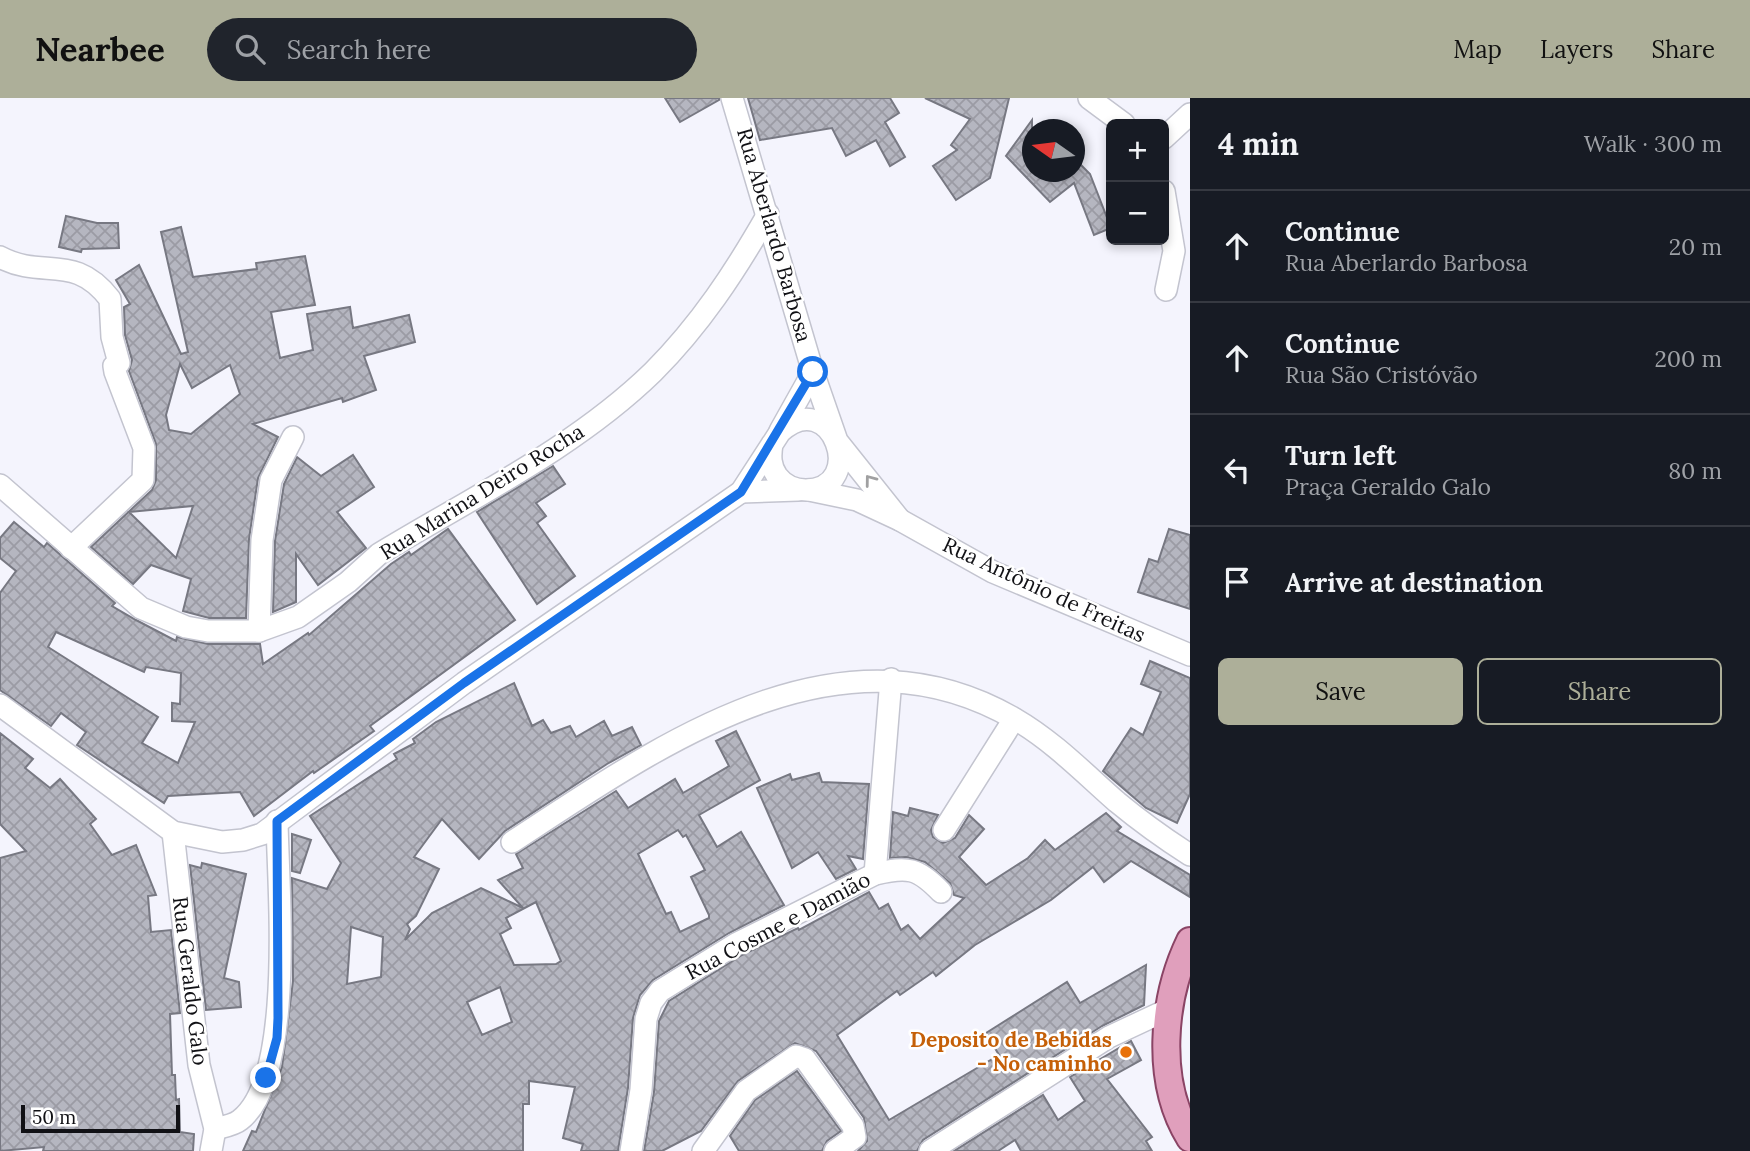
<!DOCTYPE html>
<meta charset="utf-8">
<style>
body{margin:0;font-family:Lora,serif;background:#20242c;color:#f1f3f6}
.controls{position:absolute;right:21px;top:21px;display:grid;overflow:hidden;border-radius:10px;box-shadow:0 4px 10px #0003}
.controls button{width:63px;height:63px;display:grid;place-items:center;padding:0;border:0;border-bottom:2px solid #363941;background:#171b24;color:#f1f3f6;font:35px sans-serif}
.compass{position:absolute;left:1022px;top:21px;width:63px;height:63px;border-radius:50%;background:#171b24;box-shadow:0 4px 10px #0003;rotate:284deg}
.scale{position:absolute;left:21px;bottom:18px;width:159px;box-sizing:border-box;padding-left:7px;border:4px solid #111115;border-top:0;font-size:19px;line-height:24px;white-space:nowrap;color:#111115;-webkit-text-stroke:5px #fff;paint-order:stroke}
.stop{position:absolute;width:21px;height:21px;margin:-16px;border:5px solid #1a73e8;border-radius:50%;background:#fff}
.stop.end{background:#1a73e8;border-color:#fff;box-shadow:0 2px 7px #0008}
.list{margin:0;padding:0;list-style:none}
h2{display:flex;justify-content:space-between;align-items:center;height:91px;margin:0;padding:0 28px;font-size:30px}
h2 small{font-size:23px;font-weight:400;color:#9ea1a6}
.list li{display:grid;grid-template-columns:46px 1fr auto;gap:21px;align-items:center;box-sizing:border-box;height:112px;padding:0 28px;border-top:2px solid #363941}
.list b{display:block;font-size:26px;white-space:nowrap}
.list p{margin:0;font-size:23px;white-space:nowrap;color:#9ea1a6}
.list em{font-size:23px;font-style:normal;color:#9ea1a6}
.actions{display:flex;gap:14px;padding:21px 28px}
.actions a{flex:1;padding:16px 0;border:2px solid #adaf99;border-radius:10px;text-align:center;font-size:24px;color:#adaf99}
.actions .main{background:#adaf99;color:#111}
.icon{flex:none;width:38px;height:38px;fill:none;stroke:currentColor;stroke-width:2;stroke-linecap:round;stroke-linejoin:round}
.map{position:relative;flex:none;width:1190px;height:1053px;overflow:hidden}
header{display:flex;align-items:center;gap:42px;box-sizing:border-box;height:98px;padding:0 35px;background:#adaf99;color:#111}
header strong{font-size:33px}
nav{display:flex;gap:38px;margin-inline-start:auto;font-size:24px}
.search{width:490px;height:63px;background:#20242c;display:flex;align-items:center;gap:18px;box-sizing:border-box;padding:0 24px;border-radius:38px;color:#9ea1a6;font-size:26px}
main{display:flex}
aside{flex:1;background:#171b24}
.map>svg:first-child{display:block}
.building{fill:url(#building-cross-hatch);stroke:#777882;stroke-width:2;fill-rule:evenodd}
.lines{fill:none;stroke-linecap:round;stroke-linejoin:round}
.minor-casing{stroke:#c3c4cf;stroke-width:24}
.major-casing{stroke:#8a4465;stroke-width:30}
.minor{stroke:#fff;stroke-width:21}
.major{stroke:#e09fbc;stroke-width:26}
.oneway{stroke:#a0a0a1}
.route{stroke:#1a73e8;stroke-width:9}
.food-dot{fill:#e8710a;stroke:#fff;stroke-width:2.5}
.labels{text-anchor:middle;stroke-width:5;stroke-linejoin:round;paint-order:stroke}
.street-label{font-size:21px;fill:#111115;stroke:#fff}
.food-label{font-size:21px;font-weight:bold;fill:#c56008;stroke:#fff;text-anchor:end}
</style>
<header>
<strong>Nearbee</strong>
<div class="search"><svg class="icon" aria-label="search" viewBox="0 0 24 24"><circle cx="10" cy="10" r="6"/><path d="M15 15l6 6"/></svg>Search here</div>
<nav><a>Map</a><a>Layers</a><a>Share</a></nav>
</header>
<main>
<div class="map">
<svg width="1190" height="1053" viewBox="0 0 1190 1053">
<defs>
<pattern id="building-cross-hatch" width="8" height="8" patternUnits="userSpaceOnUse" patternTransform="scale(1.75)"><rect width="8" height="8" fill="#b5b6c0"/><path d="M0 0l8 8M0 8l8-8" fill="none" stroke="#9b9ba4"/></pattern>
</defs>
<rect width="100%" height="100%" fill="#f4f4fd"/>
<!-- building -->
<g class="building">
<polygon points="665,0 719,0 719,2 680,24"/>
<polygon points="748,0 890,0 899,15 885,24 905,59 890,68 876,42 846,58 832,30 760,42"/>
<polygon points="925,0 1009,0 990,80 956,102 933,68 957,52 951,47 970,21"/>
<polygon points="1032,22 1032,74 1074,74 1074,60 1090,76 1111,130 1094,137 1074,85 1050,104 1006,58"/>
<polygon points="66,118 97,125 118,125 119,150 82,151 81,154 59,149"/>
<path d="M 181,129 L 193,179 L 257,171 L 256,165 L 305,158 L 315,207 L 271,214 L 280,260 L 313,252 L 307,216 L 350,209 L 353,230 L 409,217 L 415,244 L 364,258 L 376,292 L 343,304 L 342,300 L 253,326 L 278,339 L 258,380 L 249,441 L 246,520 L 209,520 L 183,513 L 191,481 L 151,467 L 133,486 L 91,449 L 152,392 L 156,382 L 156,346 L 129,273 L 132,262 L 125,237 L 124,209 L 130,206 L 116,182 L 139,167 L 181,256 L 188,254 L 161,134 ZM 180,266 L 192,290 L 230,267 L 240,296 L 191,336 L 169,332 L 166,317 ZM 193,408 L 176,460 L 129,414 Z"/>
<polygon points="353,357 374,389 337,414 366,450 318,487 296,456 296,504 273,514 275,443 284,386 297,359 321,378"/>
<polygon points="553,368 565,386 536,405 546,418 537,425 575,478 537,506 477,414"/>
<path d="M 14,424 L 44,449 L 47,445 L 115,505 L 112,508 L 136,522 L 176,543 L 177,539 L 208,546 L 260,546 L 263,566 L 308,535 L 309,537 L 391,466 L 409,454 L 411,457 L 448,431 L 515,522 L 370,628 L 374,633 L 314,675 L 313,673 L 254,718 L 240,694 L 168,698 L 164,705 L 77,647 L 86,634 L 61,615 L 51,628 L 0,592 L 0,495 L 16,473 L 0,460 L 0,440 ZM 56,534 L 144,574 L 146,569 L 181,575 L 180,606 L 172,605 L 172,623 L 195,624 L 178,665 L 142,645 L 158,619 L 48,549 Z"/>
<polygon points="1169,431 1190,437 1190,511 1138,494 1149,461 1158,464"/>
<polygon points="1150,563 1190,580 1190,696 1177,725 1146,710 1103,673 1131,630 1143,637 1161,594 1141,586"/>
<path d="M 514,585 L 532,628 L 543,622 L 551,635 L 570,628 L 576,639 L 604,623 L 612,638 L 632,629 L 641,647 L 607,666 L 505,733 L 479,761 L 442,721 L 414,759 L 439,771 L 416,818 L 407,826 L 410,831 L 405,842 L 432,815 L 481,790 L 523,810 L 498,782 L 523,770 L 516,756 L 616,693 L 628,710 L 675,681 L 683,695 L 729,668 L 716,643 L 736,633 L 760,682 L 699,717 L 717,749 L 741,734 L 784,807 L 729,835 L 653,882 L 640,897 L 633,920 L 628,990 L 618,1053 L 581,1053 L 583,1046 L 563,1040 L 575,989 L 529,983 L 529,1006 L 523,1006 L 523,1053 L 243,1053 L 252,1033 L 256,1034 L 282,969 L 293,883 L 292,780 L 327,791 L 341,765 L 310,718 L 397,661 L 394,656 L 415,645 L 413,641 L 436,624 ZM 678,732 L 683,739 L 686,737 L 705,772 L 691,779 L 709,817 L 709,820 L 680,834 L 671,814 L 666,816 L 638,756 ZM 536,804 L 561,863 L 556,866 L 514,867 L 500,836 L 511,830 L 506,820 ZM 351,829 L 383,839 L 381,879 L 347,886 ZM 500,889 L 512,924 L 482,937 L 467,904 Z"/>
<polygon points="0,635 33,661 25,670 50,690 60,681 96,721 90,726 112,757 136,747 156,797 148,798 151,834 171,832 180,915 170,916 172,977 175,977 176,1002 179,1001 180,1034 194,1036 193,1053 43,1053 44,1049 0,1053 0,760 26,753 0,726"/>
<polygon points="819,675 822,684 869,686 863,761 848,758 856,771 836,781 818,754 792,770 757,690 790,676 792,682"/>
<polygon points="910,710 938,717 931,732 933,739 943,745 955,740 969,717 984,731 959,759 986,787 1028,760 1045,742 1055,752 1106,715 1121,729 1117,733 1190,777 1190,799 1131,763 1104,784 1093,769 1051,802 975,847 936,878 933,874 900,897 897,893 837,937 889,1022 999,957 986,935 1067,884 1080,905 1146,867 1144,907 1102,928 923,1042 917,1053 858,1053 867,1043 864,1020 816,953 795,945 738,983 701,1033 662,1053 644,1053 654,994 659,923 669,903 742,857 798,830 799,832 869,794 879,811 888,806 901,832 908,827 920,841 964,800 954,797 950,785 925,764 906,759 890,760 893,714 908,718"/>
<polygon points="292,736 311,742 300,775 292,773"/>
<polygon points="202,765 246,776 224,880 239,884 241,909 206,912 190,767 201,770"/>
<polygon points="1131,943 1141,962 1107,981 1152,1039 1146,1043 1152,1053 1021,1053 1015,1042 998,1053 954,1053 1043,997 1058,1022 1085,1003 1070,979"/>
<polygon points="797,973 841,1033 827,1043 822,1053 739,1053 730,1038 755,1002"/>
</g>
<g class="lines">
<defs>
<g id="minor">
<polyline points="732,0 813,274 837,343 900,422"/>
<polyline points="1089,0 1124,26"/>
<polyline points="1164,40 1190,16"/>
<polyline points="1164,93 1174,153 1166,192"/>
<path d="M 0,159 C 43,182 74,154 110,201 L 112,239 L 119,265 L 114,268 L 115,274 L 144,350 L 143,382 L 71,450"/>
<polyline points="780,333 813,274"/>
<path d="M 0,387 L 141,510 L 186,529 L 208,533 L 259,533 L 298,519 L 348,484 L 379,456 C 471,400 575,350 653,274 C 700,227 735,174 768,116"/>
<polyline points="809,392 857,402 900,422 993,474 1190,557"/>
<polyline points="741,394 798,392"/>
<polyline points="259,533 262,442 271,382 293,339"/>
<path d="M 0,607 L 173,734 L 222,744 L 243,742 L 262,736 L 464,585 L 741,394 L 780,334 C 832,286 869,391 806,392 C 795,392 784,387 777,378 C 770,368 770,358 772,346"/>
<polyline points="944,732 1014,621"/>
<polyline points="173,734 199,967 215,1031 211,1053"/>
<path d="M 512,744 C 659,648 838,518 1015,621 C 1053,643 1084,675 1117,704 C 1140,723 1165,741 1190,757"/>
<polyline points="875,776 891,581"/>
<path d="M 215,1031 C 223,1029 234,1027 240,1022 C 295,980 278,790 277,723"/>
<path d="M 631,1053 L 641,992 L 646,921 L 651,905 L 660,893 L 736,846 L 875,776 C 908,768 918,770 941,794"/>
<polyline points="703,1053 746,993 796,958 805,961 853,1028 855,1039 835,1053"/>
<polyline points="930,1053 1109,939 1171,910"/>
</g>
<path id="major" d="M 1190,843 C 1162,901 1155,984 1190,1040"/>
</defs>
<!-- minor casing -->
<use href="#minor" class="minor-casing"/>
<!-- major casing -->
<use href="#major" class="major-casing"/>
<!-- minor -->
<use href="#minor" class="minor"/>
<!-- major -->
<use href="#major" class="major"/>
</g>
<!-- one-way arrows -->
<defs><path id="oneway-chevron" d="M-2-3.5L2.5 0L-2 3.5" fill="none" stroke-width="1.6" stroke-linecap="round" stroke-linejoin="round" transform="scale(1.75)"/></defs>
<use class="oneway" href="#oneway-chevron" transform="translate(870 382) rotate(-127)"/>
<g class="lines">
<!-- route -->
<polyline class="route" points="266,980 277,940 278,920 277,723 464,585 741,394 813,274"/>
</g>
<!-- markers -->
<circle class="food-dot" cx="1126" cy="954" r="7"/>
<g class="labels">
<!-- street labels -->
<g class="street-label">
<text transform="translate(774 137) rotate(74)" y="7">Rua Aberlardo Barbosa</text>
<text transform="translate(482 394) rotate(-32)" y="7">Rua Marina Deiro Rocha</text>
<text transform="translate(1044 492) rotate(25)" y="7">Rua Antônio de Freitas</text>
<text transform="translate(778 828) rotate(-28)" y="7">Rua Cosme e Damião</text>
<text transform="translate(190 883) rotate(83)" y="7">Rua Geraldo Galo</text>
</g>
<!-- food labels -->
<g class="food-label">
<text x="1112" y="949">Deposito de Bebidas<tspan x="1112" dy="24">- No caminho</tspan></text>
</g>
</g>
</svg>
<div class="controls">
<button>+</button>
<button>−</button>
</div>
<svg class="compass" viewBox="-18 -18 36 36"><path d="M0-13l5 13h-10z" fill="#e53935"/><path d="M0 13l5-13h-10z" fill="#9ea1a6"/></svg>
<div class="scale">50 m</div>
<div class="stop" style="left:813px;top:274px"></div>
<div class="stop end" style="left:266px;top:980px"></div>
</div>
<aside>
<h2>4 min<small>Walk · 300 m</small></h2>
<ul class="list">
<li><svg class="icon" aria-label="ahead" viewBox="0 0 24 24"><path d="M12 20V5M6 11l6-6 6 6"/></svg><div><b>Continue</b><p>Rua Aberlardo Barbosa</p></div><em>20 m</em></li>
<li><svg class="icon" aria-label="ahead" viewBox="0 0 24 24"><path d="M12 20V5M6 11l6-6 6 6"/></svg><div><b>Continue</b><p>Rua São Cristóvão</p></div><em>200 m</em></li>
<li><svg class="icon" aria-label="left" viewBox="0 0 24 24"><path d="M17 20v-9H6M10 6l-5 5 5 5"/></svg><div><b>Turn left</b><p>Praça Geraldo Galo</p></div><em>80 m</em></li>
<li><svg class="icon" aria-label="arrive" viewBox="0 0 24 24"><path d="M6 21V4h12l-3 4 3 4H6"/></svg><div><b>Arrive at destination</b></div></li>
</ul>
<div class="actions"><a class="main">Save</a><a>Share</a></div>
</aside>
</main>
